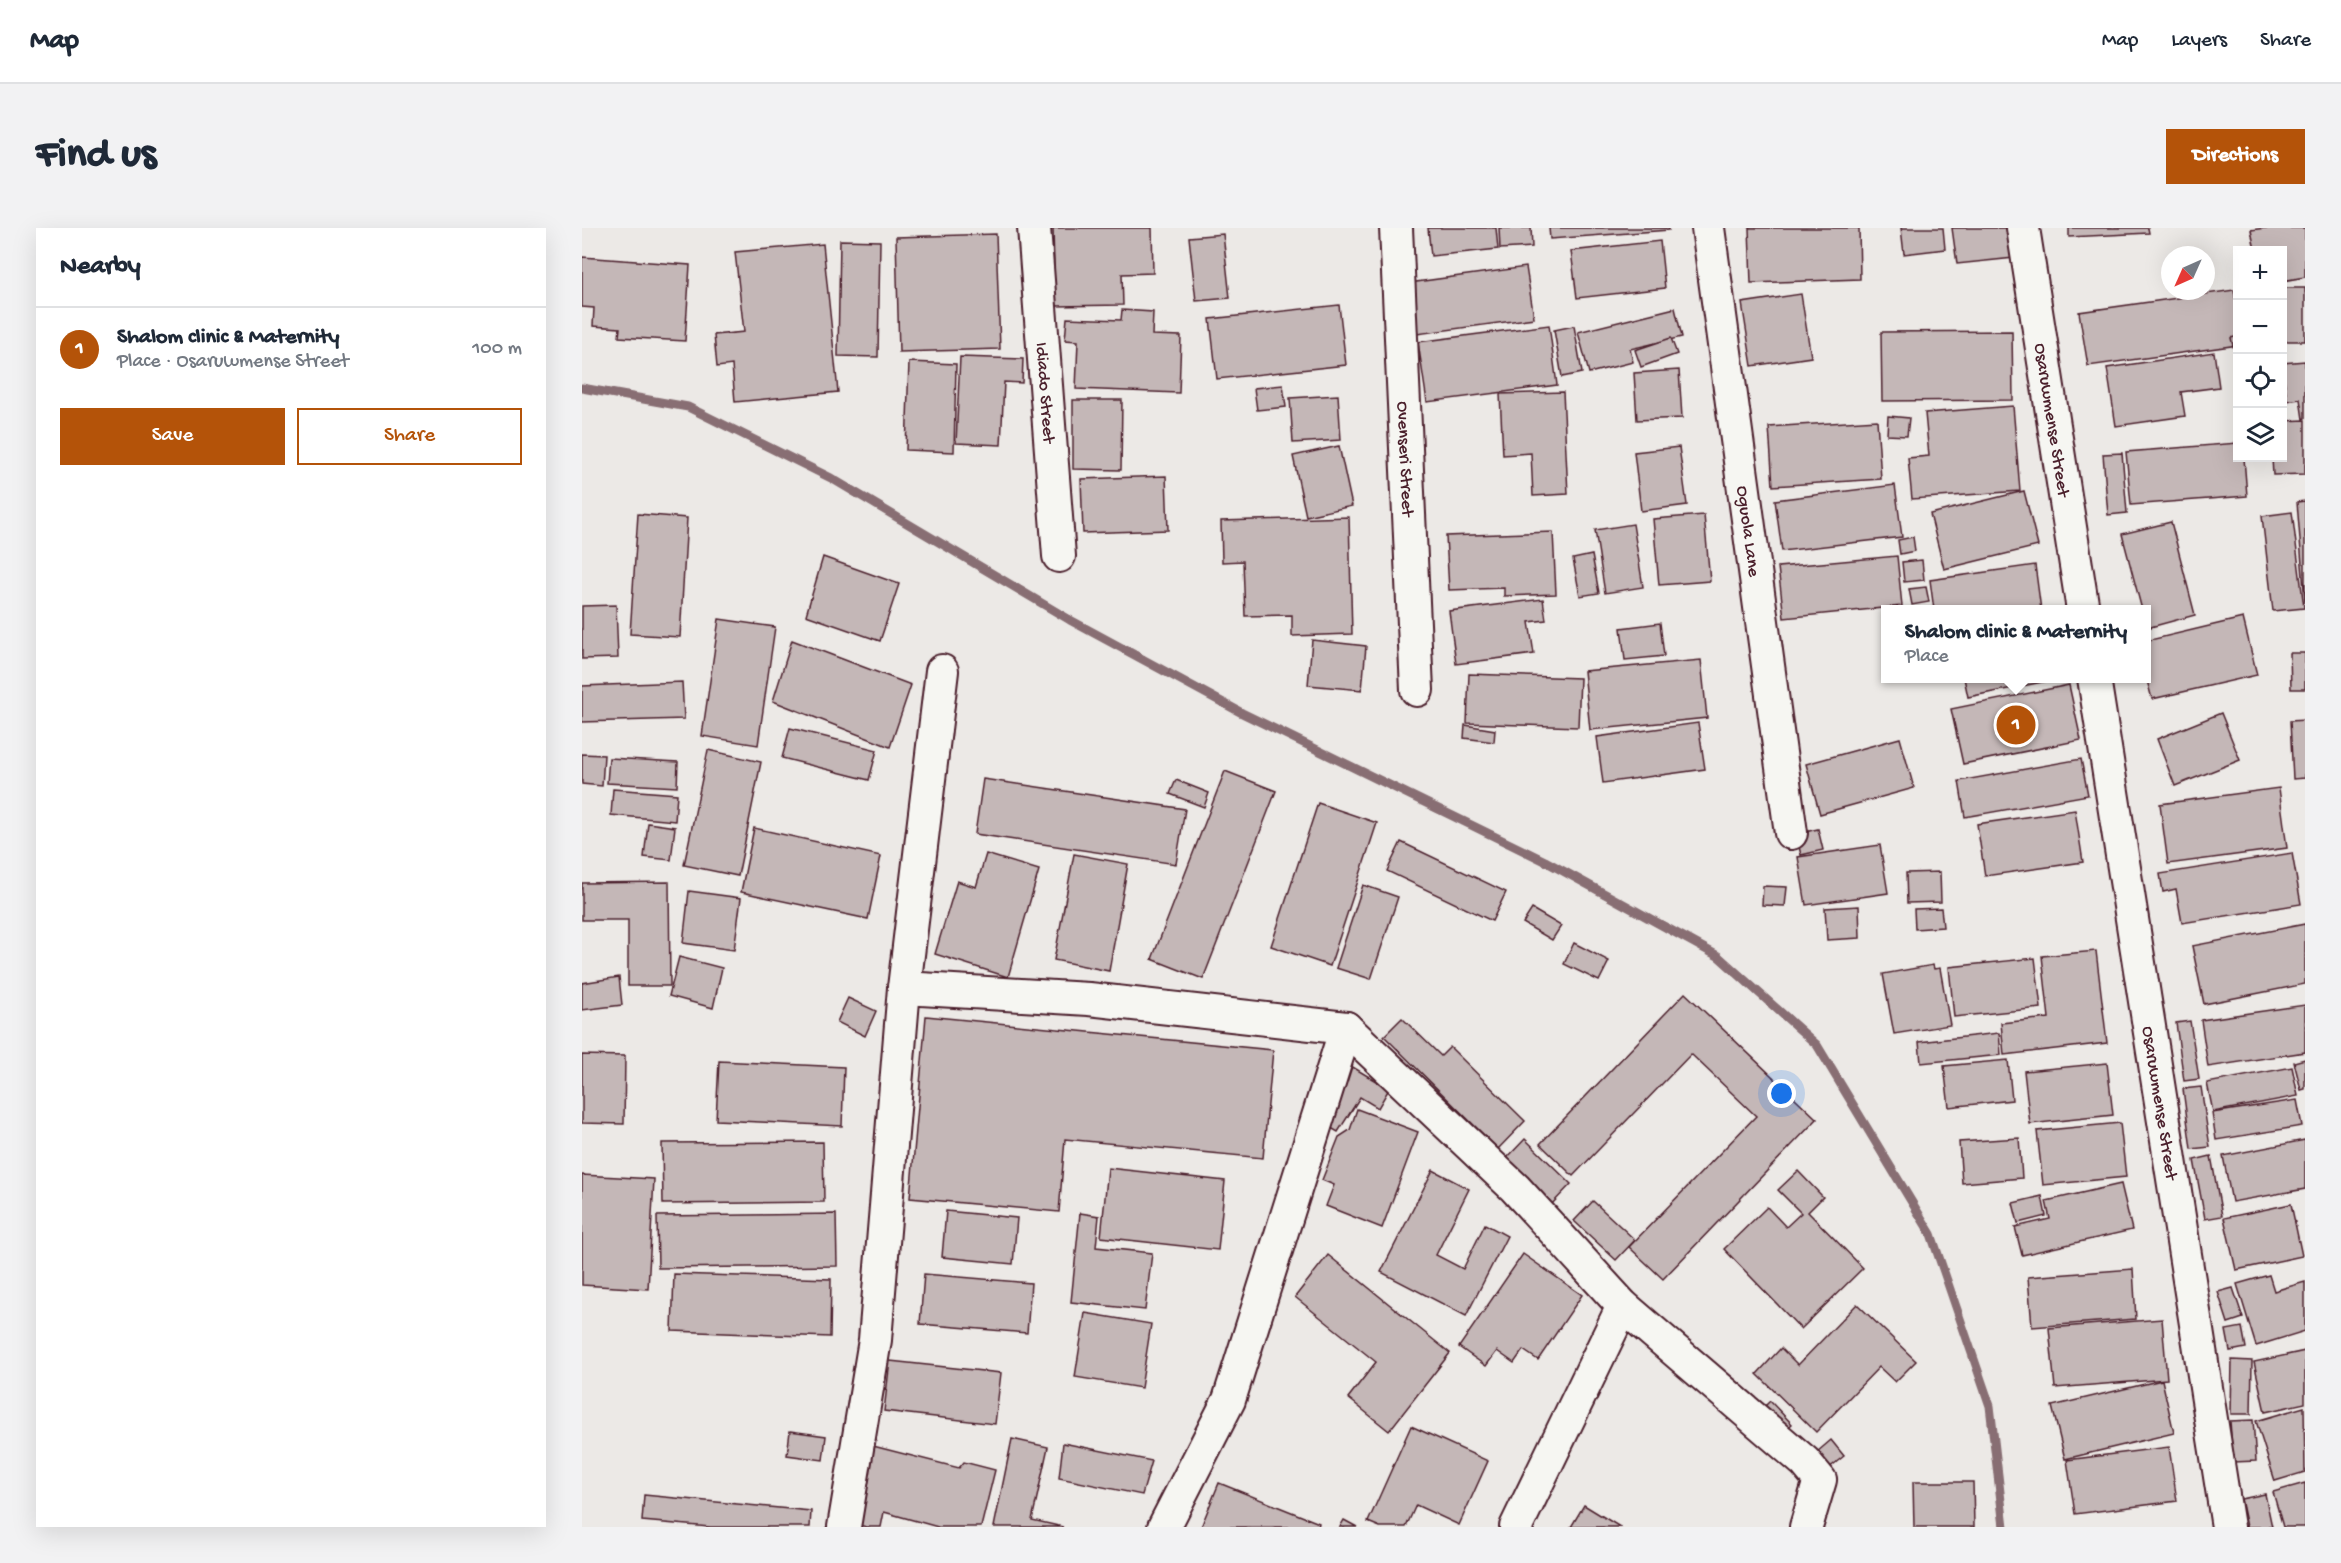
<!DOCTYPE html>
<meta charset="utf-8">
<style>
body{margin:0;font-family:"Gochi Hand",sans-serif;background:#f2f2f3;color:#1f2937}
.controls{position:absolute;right:18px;top:18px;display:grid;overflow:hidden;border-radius:0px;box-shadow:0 6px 24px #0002}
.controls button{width:54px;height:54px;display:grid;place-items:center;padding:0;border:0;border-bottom:2px solid #e0e1e3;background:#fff;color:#1f2937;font:30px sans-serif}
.compass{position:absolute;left:1579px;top:18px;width:54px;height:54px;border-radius:50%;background:#fff;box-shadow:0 6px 24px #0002;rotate:225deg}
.you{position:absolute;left:1200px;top:866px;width:21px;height:21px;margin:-15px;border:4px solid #fff;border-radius:50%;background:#1a73e8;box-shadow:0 0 0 9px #1a73e833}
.badge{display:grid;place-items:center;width:39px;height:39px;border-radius:50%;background:#b45309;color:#fff;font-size:20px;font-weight:700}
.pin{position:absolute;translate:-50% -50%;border:3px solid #fff;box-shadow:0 2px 6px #0006}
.popup{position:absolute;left:1299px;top:377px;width:270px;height:78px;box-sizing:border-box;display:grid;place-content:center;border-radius:0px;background:#fff;filter:drop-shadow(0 2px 4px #0005);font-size:20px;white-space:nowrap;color:#747a83}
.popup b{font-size:22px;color:#1f2937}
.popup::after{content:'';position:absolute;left:50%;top:100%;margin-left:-12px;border:12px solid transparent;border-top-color:#fff}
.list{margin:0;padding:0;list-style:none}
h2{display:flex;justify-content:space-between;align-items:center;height:78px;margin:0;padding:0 24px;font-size:26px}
h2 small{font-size:20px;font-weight:400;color:#747a83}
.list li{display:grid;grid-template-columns:39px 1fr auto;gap:18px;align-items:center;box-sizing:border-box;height:84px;padding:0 24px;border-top:2px solid #e0e1e3}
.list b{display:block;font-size:22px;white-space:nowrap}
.list p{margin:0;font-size:20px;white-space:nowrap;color:#747a83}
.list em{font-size:20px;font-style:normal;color:#747a83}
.actions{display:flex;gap:12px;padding:18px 24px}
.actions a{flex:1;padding:14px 0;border:2px solid #b45309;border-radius:0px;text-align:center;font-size:21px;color:#b45309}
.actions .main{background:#b45309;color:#fff}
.icon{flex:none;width:33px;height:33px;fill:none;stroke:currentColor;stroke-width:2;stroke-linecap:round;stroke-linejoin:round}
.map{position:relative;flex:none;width:1723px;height:1299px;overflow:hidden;border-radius:0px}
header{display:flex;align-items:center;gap:36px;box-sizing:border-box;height:84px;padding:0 30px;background:#fff;border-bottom:2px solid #e0e1e3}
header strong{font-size:28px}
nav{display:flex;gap:33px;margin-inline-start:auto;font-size:21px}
.intro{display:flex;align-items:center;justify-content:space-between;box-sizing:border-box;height:144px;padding:0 36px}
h1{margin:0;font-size:42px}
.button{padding:15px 27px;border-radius:0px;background:#b45309;color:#fff;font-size:21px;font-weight:700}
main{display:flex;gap:36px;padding:0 36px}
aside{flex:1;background:#fff;border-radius:0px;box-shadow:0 6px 24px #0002}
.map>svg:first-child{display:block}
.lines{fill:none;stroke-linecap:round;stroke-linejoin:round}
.stream{stroke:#886e73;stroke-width:9}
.building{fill:#c4b7b7;stroke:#4a1f2b;stroke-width:1.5}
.minor-casing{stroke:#4a1f2b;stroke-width:36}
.minor{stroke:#f6f6f2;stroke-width:32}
.labels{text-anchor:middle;stroke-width:6;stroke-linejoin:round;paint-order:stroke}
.street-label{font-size:18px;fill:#4a1f2b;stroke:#f6f6f2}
</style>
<header>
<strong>Map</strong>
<nav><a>Map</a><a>Layers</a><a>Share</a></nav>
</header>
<div class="intro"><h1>Find us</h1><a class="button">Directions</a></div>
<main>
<aside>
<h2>Nearby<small></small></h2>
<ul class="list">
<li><span class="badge">1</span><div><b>Shalom clinic &amp; Maternity</b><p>Place · Osaruwmense Street</p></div><em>100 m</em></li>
</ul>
<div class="actions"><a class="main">Save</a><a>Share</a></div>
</aside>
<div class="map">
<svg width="1723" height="1299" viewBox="0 0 1723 1299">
<rect width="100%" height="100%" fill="#ece9e6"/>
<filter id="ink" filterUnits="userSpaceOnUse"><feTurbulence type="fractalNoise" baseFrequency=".0167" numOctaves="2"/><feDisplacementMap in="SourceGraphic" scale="12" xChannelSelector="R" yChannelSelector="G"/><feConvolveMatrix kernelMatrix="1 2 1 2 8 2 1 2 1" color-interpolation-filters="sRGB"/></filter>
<g filter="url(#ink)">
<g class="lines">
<!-- stream -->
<polyline class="stream" points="0,160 106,179 249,250 488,392 660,485 963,633 1136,728 1235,817 1349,1006 1408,1178 1422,1299"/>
</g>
<!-- building -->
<g class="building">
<polygon points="471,0 570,0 571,45 540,46 541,77 473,78"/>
<polygon points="846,0 914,0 916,21 849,28"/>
<polygon points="917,0 949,0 950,19 918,21"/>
<polygon points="967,0 1087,0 1087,2 968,11"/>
<polygon points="1167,0 1277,0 1278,51 1169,55"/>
<polygon points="1319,0 1361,0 1363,21 1322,26"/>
<polygon points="1370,0 1428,0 1432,30 1375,36"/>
<polygon points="1487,0 1566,0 1567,5 1487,9"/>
<polygon points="1683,0 1723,0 1723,49 1700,53 1700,22 1673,22 1669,2"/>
<polygon points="414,6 418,121 317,124 314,9"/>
<polygon points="641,6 648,70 614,73 607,9"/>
<polygon points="258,12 298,13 296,129 256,128"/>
<polygon points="1078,13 1083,60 995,70 989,23"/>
<polygon points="241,16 256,164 153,174 150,137 135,139 132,107 162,104 153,24"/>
<polygon points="0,29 108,37 103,113 37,109 38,100 11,98 12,80 0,79"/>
<polygon points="944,39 952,90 835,106 827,55"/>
<rect x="1700" y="60" width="23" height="53"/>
<polygon points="1652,62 1656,85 1656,117 1506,138 1497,84"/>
<polygon points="1219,66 1229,129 1170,138 1160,75"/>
<polygon points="757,77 764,137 635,151 628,91"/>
<polygon points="1093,80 1100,109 1048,121 1051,134 1007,145 996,104"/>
<polygon points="540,82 571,84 570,107 599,108 597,165 494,161 496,113 483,112 485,90 539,92"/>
<polygon points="967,97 975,157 845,174 836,114"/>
<polygon points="992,98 1000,145 980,149 972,102"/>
<polygon points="1430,103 1431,172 1300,173 1299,104"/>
<polygon points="1656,108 1656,137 1649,110"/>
<polygon points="1089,110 1095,126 1059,139 1053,122"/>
<polygon points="1632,124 1637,159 1599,164 1603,188 1534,198 1525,140"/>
<polygon points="378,129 441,131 440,155 422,154 419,217 374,215"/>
<polygon points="1723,133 1723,190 1721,191 1718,171 1705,173 1700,135"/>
<polygon points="327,134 374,136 372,224 324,222"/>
<polygon points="1097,142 1100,190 1055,192 1052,145"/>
<polygon points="701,157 704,179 675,182 672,160"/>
<polygon points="981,164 986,266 951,268 949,225 921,227 918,166"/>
<polygon points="756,167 759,212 711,215 708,170"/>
<polygon points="491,172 540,172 539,242 491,241"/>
<polygon points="1431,178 1438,263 1330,271 1326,230 1347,228 1343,185"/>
<polygon points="1306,188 1327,190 1325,208 1305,207"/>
<polygon points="1295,192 1299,251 1191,258 1187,199"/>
<polygon points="1723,192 1723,246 1691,247 1690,230 1700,230 1700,193"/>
<polygon points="1656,215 1656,230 1662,230 1665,268 1549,277 1544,224"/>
<polygon points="757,218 770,278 724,288 711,228"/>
<polygon points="1097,219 1105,277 1059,283 1052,224"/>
<polygon points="1540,225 1545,285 1526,287 1521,226"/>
<polygon points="584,248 586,302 501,305 499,251"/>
<polygon points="1313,257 1320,309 1200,323 1193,272"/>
<polygon points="1442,263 1456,318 1362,341 1348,286"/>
<polygon points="1723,273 1723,374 1715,274"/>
<polygon points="1710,284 1722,380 1691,383 1680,288"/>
<polygon points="56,286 105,290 98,409 48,406"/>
<polygon points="1122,287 1128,353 1077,357 1071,291"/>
<polygon points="767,289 770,406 710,408 710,387 663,388 661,333 640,334 639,293"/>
<polygon points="1589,294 1613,387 1565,400 1564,382 1560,382 1540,306"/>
<polygon points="1051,296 1061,359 1023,365 1013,302"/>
<polygon points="971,304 974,366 922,368 922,360 867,362 864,308"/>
<polygon points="1331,309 1333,323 1318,326 1316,312"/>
<polygon points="1010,327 1017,365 998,368 991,331"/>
<polygon points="1315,328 1320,378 1202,390 1196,339"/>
<polygon points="241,329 317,356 298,413 224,387"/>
<polygon points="1340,332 1342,352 1322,354 1320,334"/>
<polygon points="1453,337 1459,382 1352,382 1348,352"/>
<polygon points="1344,359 1347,374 1330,377 1327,361"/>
<polygon points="961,371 964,392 947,394 952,426 874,436 867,383"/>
<polygon points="34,377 36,430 0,431 0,378"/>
<polygon points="1661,390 1675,447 1570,471 1564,449 1564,413"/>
<polygon points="137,391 193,399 176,517 120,508"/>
<polygon points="1078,395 1082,428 1043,432 1039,400"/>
<polygon points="210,412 329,457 308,519 191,473"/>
<polygon points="730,412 784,418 780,462 726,457"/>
<polygon points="1708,425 1723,425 1723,461 1709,461"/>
<polygon points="1119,432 1125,490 1008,502 1002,443"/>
<polygon points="887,446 998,450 996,499 885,495"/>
<polygon points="1382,450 1474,450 1475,451 1386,469"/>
<polygon points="100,454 102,491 0,494 0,458"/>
<polygon points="1487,457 1499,512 1381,536 1369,481"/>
<polygon points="1639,485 1658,532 1593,558 1575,511"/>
<polygon points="1723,492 1723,550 1711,551 1708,493"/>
<polygon points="1116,495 1123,541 1021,555 1015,509"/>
<polygon points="883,497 913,502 912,514 882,510"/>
<polygon points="208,500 295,522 287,552 200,530"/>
<polygon points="1318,510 1332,560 1238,586 1224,536"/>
<polygon points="126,522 179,534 156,648 102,637"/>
<polygon points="0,526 22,527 20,558 0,556"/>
<polygon points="27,530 96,534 95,559 25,555"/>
<polygon points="1499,531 1506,567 1383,589 1377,553"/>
<polygon points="643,543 694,563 621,751 570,731"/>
<polygon points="401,551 603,581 594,636 393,606"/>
<polygon points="594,552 627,565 622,579 588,566"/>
<polygon points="1697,560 1705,620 1586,636 1578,576"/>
<polygon points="31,561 95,566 93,593 29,587"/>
<polygon points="736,575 795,595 748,738 689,718"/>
<polygon points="1493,582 1501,634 1403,648 1395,596"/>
<polygon points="66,595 93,599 89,632 62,629"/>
<polygon points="172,600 299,628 286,691 159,664"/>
<polygon points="1236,601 1241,622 1219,627 1214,606"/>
<polygon points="819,614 924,664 910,693 805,643"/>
<polygon points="1298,617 1306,665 1224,677 1216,629"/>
<polygon points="1710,625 1719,676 1600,695 1594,661 1581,664 1578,646"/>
<polygon points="404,626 457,642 426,749 353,726 375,653 394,659"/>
<polygon points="492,626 546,636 527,743 472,732"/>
<polygon points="1358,644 1359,674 1325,675 1324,645"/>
<polygon points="87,654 88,758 46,758 46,692 0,692 0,655"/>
<polygon points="781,657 816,669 789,751 754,740"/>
<polygon points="1181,658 1205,659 1203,678 1180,677"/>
<polygon points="107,663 159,670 152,722 101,715"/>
<polygon points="1277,678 1278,710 1245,712 1243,680"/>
<polygon points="1359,680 1361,699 1333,701 1332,681"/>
<polygon points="950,681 979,698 970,712 941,695"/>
<polygon points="1723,696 1723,756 1622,776 1610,718"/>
<polygon points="992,715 1027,733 1017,753 982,736"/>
<polygon points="1514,723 1525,815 1422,827 1419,795 1467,790 1460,728"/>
<polygon points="97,729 140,740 131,780 87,768"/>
<polygon points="1453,730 1459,780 1372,789 1367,739"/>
<polygon points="1351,737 1352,741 1358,740 1368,797 1312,806 1301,746"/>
<polygon points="37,749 40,777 0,782 0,755"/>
<polygon points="1103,765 1235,891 1081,1051 1047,1019 1174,888 1109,826 991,948 958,916"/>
<polygon points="266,770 294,783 283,808 255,794"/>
<polygon points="1723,777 1723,824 1626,839 1619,792"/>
<polygon points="344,788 691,822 681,930 483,911 477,984 328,970"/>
<polygon points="820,790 859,828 868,819 943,893 916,921 802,808"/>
<polygon points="1608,793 1617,851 1602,853 1594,795"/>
<polygon points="1417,805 1419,827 1339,835 1337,814"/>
<polygon points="0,827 43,828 42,896 0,895"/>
<polygon points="1723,831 1723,861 1719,862 1712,834"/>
<polygon points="1426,832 1430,872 1367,879 1362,838"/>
<polygon points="137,833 262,839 260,898 134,892"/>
<polygon points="1525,835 1531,887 1448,896 1442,843"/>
<polygon points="769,838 807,861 796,880 778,869 756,904 737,893"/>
<polygon points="1710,839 1716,868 1631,884 1625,855"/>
<polygon points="1619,859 1628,919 1609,921 1601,861"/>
<polygon points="1715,872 1720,898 1634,912 1630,885"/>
<polygon points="775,881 836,904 800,1000 744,978 752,957 740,952 757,909 768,902"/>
<polygon points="1538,895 1544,949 1461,957 1455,903"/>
<polygon points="1437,910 1440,950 1380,955 1377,914"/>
<polygon points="943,911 989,956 969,977 923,932"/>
<polygon points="1723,912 1723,961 1650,974 1641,928"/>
<polygon points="241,914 242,974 81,976 80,915"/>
<polygon points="1629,928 1640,988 1623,991 1612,932"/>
<polygon points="526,940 643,953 636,1022 519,1009"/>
<polygon points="851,942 887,961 854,1027 881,1041 903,996 925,1008 884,1088 799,1044"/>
<polygon points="1216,943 1241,969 1226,984 1281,1040 1219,1101 1142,1021 1185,979 1204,999 1219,985 1196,962"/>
<polygon points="0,947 72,951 66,1061 0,1057"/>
<polygon points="1539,956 1550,1002 1440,1027 1433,999 1468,991 1464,973"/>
<polygon points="1460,968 1464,988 1436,995 1431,975"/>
<polygon points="1011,973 1053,1012 1034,1032 992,993"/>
<polygon points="1709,976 1720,1028 1654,1042 1642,990"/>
<polygon points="364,983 435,990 431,1036 360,1029"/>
<polygon points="498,985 517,988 514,1019 570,1025 563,1082 489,1074"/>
<polygon points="254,986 255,1038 76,1040 75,988"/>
<polygon points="941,1026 1000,1067 956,1132 941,1122 932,1135 915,1123 904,1138 877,1119"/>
<polygon points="746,1027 868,1125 807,1203 766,1170 794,1134 713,1069"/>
<polygon points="1551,1041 1554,1091 1450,1099 1446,1049"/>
<polygon points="92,1046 249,1051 248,1109 90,1103"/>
<polygon points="342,1046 449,1055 445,1105 338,1096"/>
<polygon points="1687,1047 1692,1063 1723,1054 1723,1103 1674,1118 1655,1056"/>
<polygon points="1651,1060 1661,1090 1646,1095 1636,1064"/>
<polygon points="1275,1076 1334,1133 1313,1154 1297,1139 1234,1204 1175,1146 1199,1120 1216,1137"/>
<polygon points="503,1085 569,1096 559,1160 493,1149"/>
<polygon points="1580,1091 1585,1151 1473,1160 1467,1100"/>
<polygon points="1660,1099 1664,1120 1648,1123 1644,1102"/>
<polygon points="1723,1123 1723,1175 1683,1184 1672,1134"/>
<polygon points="1650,1132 1670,1133 1669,1186 1649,1186"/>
<polygon points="308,1133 419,1145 413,1196 302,1183"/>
<polygon points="1580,1152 1592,1205 1483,1231 1470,1178"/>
<polygon points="1188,1173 1210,1196 1197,1208 1175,1186"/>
<polygon points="1722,1179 1723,1244 1693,1253 1674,1193"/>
<polygon points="1671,1192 1674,1233 1651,1234 1648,1193"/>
<polygon points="829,1198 906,1233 877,1297 834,1277 824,1299 798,1299 786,1294"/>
<polygon points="208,1203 244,1208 241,1232 205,1227"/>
<polygon points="430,1211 466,1219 450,1292 481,1299 412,1299"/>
<polygon points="1249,1212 1262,1228 1241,1245 1228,1230"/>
<polygon points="481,1215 570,1233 560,1267 477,1250"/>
<polygon points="291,1218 377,1240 382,1234 413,1242 399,1299 356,1299 302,1284 299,1299 285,1299 272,1296"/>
<polygon points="1587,1219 1595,1273 1493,1286 1485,1232"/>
<polygon points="1331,1254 1391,1254 1392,1299 1332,1299"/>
<polygon points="637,1255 737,1295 736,1299 619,1299"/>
<polygon points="1723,1255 1723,1299 1701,1299 1691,1264"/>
<polygon points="1683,1266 1690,1299 1665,1299 1659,1271"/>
<polygon points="62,1267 229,1283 228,1299 128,1299 60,1293"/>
<polygon points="1002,1277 1038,1299 989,1299"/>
<polygon points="762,1292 775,1299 758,1299"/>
</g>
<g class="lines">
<defs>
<g id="minor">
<path id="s1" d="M 452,0 L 477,328"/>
<path id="s2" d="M 814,0 L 835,462"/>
<path id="s3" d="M 1126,0 L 1209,605"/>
<path id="s4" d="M 1441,0 L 1501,382"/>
<path id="s5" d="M 1512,450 L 1646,1299"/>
<polyline points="322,760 507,771 764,800 933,960 1041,1078 1223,1234 1238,1252 1224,1299"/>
<polyline points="262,1299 293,1112 322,760 360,443"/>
<polyline points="582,1299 647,1172 764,800"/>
<polyline points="934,1299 1041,1078"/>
</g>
</defs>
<!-- minor casing -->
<use href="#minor" class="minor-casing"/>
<!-- minor -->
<use href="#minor" class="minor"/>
</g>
</g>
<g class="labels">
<!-- street labels -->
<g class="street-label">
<text dy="6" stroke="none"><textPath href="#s1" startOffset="165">Idiado Street</textPath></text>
<text dy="6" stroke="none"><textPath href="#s4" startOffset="194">Osaruwmense Street</textPath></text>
<text dy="6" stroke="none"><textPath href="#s2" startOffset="231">Ovenseri Street</textPath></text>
<text dy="6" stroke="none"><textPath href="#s3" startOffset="306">Oguola Lane</textPath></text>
<text dy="6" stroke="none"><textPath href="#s5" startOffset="430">Osaruwmense Street</textPath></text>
</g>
</g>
</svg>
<div class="controls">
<button>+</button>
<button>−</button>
<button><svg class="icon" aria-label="locate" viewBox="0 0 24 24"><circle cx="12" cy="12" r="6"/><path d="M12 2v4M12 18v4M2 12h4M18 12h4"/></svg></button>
<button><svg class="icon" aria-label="layers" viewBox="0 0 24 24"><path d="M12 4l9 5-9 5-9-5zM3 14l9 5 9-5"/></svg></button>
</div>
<svg class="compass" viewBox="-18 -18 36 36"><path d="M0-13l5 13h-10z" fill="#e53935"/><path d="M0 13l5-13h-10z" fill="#747a83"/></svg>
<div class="you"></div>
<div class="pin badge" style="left:1434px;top:497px">1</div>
<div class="popup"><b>Shalom clinic &amp; Maternity</b>Place</div>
</div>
</main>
